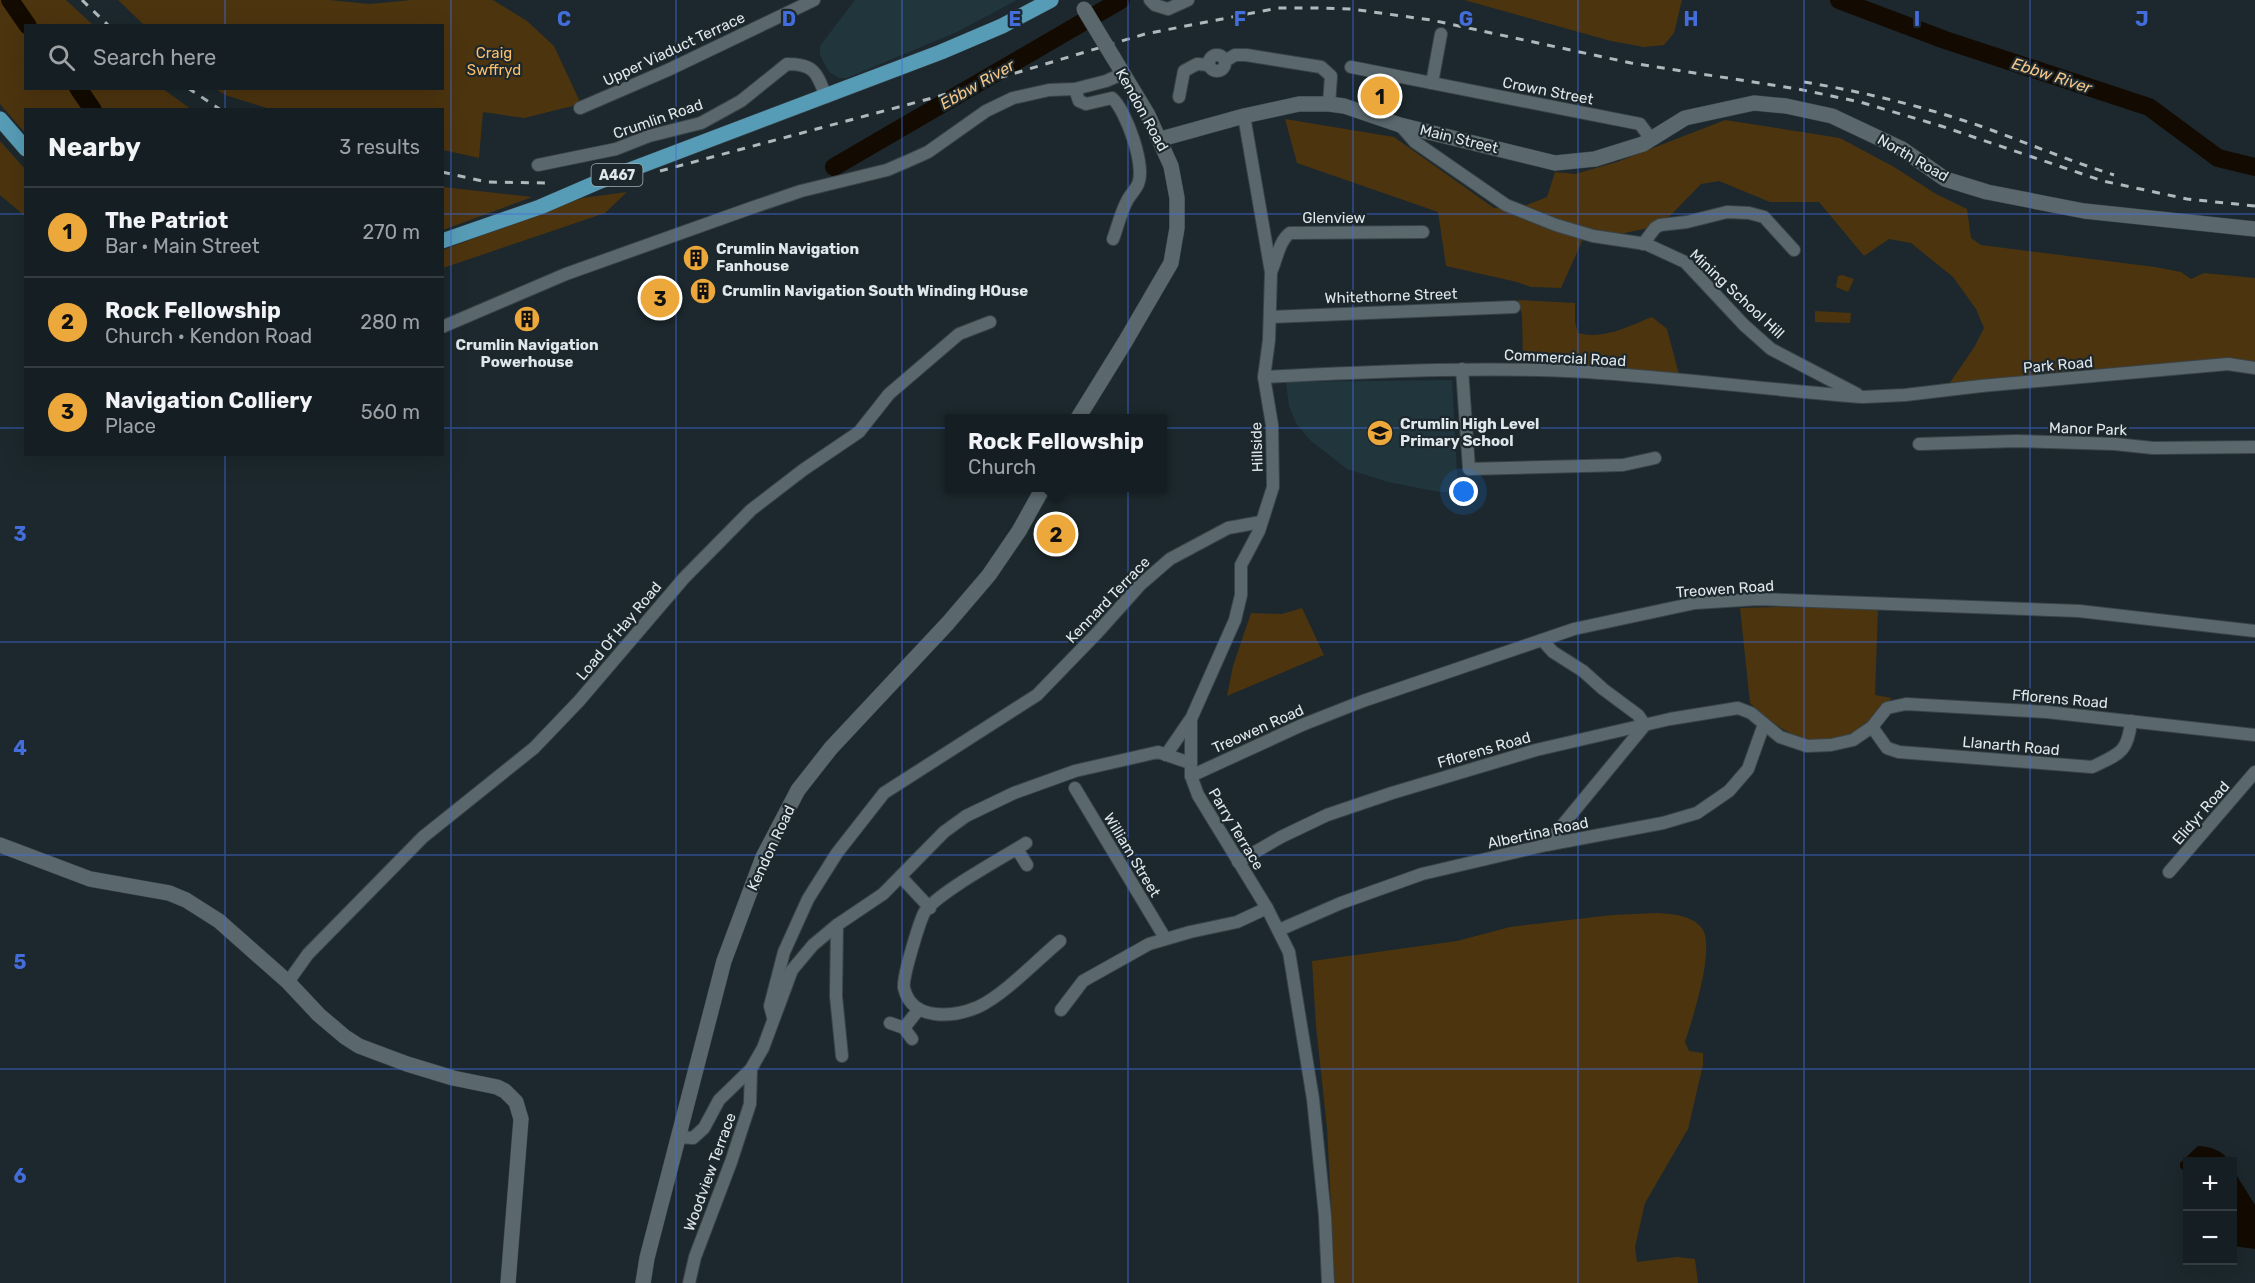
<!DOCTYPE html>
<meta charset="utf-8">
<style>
body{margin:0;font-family:Rubik,sans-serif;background:#1e272a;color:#f1f3f6}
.controls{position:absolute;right:18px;bottom:18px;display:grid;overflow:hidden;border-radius:0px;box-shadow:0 6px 24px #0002}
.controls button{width:54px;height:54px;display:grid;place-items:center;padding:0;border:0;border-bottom:2px solid #343c40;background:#151e22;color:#f1f3f6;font:30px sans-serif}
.you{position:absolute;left:1464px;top:492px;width:21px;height:21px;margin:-15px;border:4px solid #fff;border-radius:50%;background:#1a73e8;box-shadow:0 0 0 9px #1a73e833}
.badge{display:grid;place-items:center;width:39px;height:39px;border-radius:50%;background:#eda83c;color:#111;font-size:20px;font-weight:700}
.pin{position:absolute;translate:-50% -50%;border:3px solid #fff;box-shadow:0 2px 6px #0006}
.popup{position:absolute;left:945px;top:414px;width:222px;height:78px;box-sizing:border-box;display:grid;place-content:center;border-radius:0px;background:#151e22;filter:drop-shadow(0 2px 4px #0005);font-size:20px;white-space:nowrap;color:#9da2a5}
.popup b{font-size:22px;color:#f1f3f6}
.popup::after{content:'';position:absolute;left:50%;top:100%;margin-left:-12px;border:12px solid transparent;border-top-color:#151e22}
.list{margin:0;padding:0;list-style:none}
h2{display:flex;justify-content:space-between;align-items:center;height:78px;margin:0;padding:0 24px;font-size:26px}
h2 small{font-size:20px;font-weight:400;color:#9da2a5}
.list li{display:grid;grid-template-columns:39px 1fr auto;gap:18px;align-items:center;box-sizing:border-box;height:90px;padding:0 24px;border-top:2px solid #343c40}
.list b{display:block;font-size:22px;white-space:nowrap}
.list p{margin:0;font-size:20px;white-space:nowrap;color:#9da2a5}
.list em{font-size:20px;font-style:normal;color:#9da2a5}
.icon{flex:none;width:33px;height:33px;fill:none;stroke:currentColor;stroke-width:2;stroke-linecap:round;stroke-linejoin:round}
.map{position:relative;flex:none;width:2255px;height:1283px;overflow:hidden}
.search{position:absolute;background:#151e22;box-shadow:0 6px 24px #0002;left:24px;top:24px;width:420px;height:66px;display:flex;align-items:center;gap:15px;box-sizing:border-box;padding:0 21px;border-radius:0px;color:#9da2a5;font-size:22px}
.panel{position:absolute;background:#151e22;box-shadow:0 6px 24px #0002;left:24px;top:108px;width:420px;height:348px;border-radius:0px}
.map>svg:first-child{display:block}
.built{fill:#21353d}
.green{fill:#4c340f}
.water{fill:#130b02}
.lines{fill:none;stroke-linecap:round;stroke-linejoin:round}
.river{stroke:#130b02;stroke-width:18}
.street-casing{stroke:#3a4448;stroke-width:14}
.secondary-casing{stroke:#3a4448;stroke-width:16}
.primary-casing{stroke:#3a4448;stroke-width:16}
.street{stroke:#5a686e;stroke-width:12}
.secondary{stroke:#5a686e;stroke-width:15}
.primary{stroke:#579cb6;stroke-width:15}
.rail{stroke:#afb8bc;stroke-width:3;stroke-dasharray:8 8;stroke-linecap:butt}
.secondary-bridge-casing{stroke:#3a4448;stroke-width:16;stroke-linecap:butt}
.secondary-bridge{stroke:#5a686e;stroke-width:15}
.grid{fill:none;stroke:#446ddc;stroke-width:1.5;stroke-opacity:0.55}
.labels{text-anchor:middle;stroke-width:4.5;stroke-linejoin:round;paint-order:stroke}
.shield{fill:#1c282d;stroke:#a4aeb2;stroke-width:1.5}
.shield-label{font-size:14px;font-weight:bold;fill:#dfe7eb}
.street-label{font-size:15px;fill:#dfe7eb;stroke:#1c282d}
.park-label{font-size:15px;fill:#fcbe68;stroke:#1c282d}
.poi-label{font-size:15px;font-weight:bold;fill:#dfe7eb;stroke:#1c282d;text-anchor:start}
.water-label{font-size:16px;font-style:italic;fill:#f4c689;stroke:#1c282d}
.grid-label{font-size:20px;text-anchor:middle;font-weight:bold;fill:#446ddc;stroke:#1c282d;stroke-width:4.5;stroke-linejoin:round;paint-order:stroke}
</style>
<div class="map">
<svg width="2255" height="1283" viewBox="0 0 2255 1283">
<rect width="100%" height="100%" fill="#1c282d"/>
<!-- built -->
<g class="built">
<polygon points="855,0 1017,0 957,32 847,78 839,78 829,72 820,55 820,46"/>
<polygon points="1452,380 1458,492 1439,492 1388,482 1347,469 1311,441 1297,425 1289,406 1286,382"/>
</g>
<!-- green -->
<g class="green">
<polygon points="0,0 66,0 93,25 26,26 26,88 163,89 191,109 26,110 25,133 0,104"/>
<polygon points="118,0 329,0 370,4 411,0 493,0 527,21 554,46 581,104 524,118 483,112 479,158 443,150 442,110 270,109 225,95 216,89 442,88 442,26 144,25"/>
<polygon points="1464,0 1682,0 1674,33 1664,45 1644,47 1611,41"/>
<path d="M 1285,119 L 1394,137 L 1494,208 L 1524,206 L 1547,197 L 1555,172 L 1575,174 L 1617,162 L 1725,120 L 1840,138 L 1894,167 L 1936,194 L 1967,209 L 1971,238 L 1981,245 L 2155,267 L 2181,272 L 2191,279 L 2204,273 L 2255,278 L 2255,363 C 2152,361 2051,373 1949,384 L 1975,346 L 1984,328 L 1976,309 L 1953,277 L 1911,243 L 1889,239 L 1864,256 L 1819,202 L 1770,202 L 1719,181 L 1701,184 L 1669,217 L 1644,229 L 1620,234 L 1588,228 L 1561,288 L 1531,287 L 1517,282 L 1446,266 L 1438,212 L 1297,163 Z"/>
<polygon points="0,141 25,169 25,216 0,195"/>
<polygon points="443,187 532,197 443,230"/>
<polygon points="627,192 605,213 443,268 443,250 582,198"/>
<polygon points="1842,275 1854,279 1848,292 1836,287 1838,276"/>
<path d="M 1518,300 L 1575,303 L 1575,322 L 1578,333 C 1604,340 1629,326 1652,317 L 1667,329 L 1679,374 L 1523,361 L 1522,315 Z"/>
<polygon points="1815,311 1851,313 1850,323 1815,322"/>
<path d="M 1777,607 L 1878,609 L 1875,695 L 1892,698 C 1882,706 1874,716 1865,724 C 1821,759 1784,735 1750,703 L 1740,608 Z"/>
<polygon points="1302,608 1324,655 1227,696 1233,666 1251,613 1282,614"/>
<path d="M 1658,913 C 1673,914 1690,915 1701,927 C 1717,945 1692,1020 1685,1042 L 1689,1051 L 1703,1053 L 1703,1065 L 1688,1129 L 1645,1203 L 1635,1247 L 1637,1262 L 1677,1257 L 1695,1259 L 1698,1283 L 1335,1283 L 1327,1128 L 1316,1026 L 1312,961 L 1457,941 L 1510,927 L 1612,915 Z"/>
</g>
<!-- water -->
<g class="water">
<path d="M 2198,1146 C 2209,1146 2224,1151 2229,1161 L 2188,1162 L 2187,1175 L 2180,1167 L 2180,1163 Z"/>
<polygon points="2232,1168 2255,1205 2255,1249 2233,1246"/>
</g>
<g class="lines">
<!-- river -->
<g class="river">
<polyline points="10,0 28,26"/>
<polyline points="1839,0 1945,40 2149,107 2218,158 2255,167"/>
<polyline points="78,88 93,110"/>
<polyline points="834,167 1121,0"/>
</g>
<defs>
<g id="street">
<polyline points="1150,0 1155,5 1168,9 1188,0"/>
<circle cx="1217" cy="63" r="8"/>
<polyline points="1225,61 1235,55 1246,55 1321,67 1331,76 1329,104"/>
<polyline points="1351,67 1640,124 1651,139"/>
<polyline points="1432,83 1441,34"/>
<path d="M 1075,89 L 1079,101 L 1086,104 L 1112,98 C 1126,110 1146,166 1138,184 C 1136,189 1131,194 1128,199 C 1121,211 1118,226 1113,239"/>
<polyline points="1179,97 1184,71 1197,64 1208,65"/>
<polyline points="580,108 668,70 814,0"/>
<polyline points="1244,116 1271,272 1269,340 1264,377 1272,425 1273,487 1259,531 1241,565 1241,595 1235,620 1191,719 1191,776 1198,795 1267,908 1289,952 1313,1099 1325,1216 1328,1283"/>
<polyline points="1400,125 1415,142 1506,205 1556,225 1593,236 1646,244 1685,262 1744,325 1771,349 1857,394"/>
<path d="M 538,165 L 616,149 L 649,136 L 701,123 L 741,101 L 787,64 C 815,64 817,73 826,97"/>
<polyline points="1643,244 1655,228 1660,225 1687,222 1727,212 1749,213 1764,217 1794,250"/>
<path d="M 1271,272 C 1277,259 1279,241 1290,233 L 1423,232"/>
<polyline points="1270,317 1514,307"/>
<polyline points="442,327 566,274 751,208 801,191 887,170 908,161 928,152 986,111 1013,98 1049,90 1075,89 1106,81 1122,74"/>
<polyline points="1462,369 1469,469 1623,465 1655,458"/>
<path d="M 1264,377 C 1372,372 1479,366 1587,372 C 1679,378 1771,390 1863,397 L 1905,395 L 1981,386 L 2228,364 L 2255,368"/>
<polyline points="1919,444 2017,441 2115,444 2153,448 2255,447"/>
<polyline points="1542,640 1553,652 1583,671 1603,689 1638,715 1645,725 1546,845"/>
<path d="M 1872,727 L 1887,748 L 1899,752 L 2092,767 C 2119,754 2128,753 2131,721"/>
<polyline points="1166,755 1190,720"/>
<polyline points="1191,776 1302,725 1363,701 1574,629 1695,603 1758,599 2079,611 2255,631"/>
<polyline points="1075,788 1165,938"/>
<path d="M 1026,843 C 1004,857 935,894 924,913 C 919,924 902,978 904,988 C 912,1022 954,1017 978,1007 C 1004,995 1037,960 1060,941"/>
<polyline points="1017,849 1027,865"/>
<polyline points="1238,862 1281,837 1327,815 1392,793 1536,750 1670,719 1738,708 1751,713 1780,737 1807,746 1831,745 1853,740 1872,727 1887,708 1906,704 2047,712 2255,735"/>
<polyline points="2169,872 2255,772"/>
<polyline points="901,877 930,908"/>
<polyline points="837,925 836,996 842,1056"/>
<polyline points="1279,930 1341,903 1422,874 1546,845 1663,823 1697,813 1729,791 1748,769 1764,724"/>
<polyline points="288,982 308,954 423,837 534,748 579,701 684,578 751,510 803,470 859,432 889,394 959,334 990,322"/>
<polyline points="1061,1010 1083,981 1149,944 1190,932 1237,922 1267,908"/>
<polyline points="773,1017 770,1006 784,952 808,899 837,853 884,793 1037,695 1097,633 1140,585 1170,559 1228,528 1261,522"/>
<polyline points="890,1023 904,1028 912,1039"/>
<polyline points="904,1028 919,1009"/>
<polyline points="678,1137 693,1138 704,1128 719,1100 751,1069 763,1048 792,970 813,945 837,925 883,894 944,832 966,816 1014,793 1075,771 1158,752 1190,763"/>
<polyline points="689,1283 695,1257 731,1162 750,1104 751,1069"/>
</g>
<g id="secondary">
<polyline points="1161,139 1244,116 1299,104 1329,104 1344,106 1400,125 1555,163 1595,159 1643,144 1685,118 1754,103 1786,106 1832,116 1902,149 1945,179 1987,192 2084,211 2255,229"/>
<polyline points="1078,418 1125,342 1171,263 1177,228 1177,198 1171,166 1148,115 1113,57"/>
<polyline points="0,845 90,879 169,893 186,900 219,921 288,982 319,1015 345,1037 359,1046 407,1064 453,1078 497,1087 505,1091 516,1102 521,1119 508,1283"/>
<polyline points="643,1283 647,1258 724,961 763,857 798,790 831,748 948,623 989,575 1019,531 1043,488"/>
</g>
<g id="primary">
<polyline points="0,119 26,149"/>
<polyline points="442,241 540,207 598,182 941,52 1002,26 1051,0"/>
</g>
</defs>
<!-- street casing -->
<use href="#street" class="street-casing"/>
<!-- secondary casing -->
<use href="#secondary" class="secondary-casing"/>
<!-- primary casing -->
<use href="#primary" class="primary-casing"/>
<!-- street -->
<use href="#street" class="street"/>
<!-- secondary -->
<use href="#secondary" class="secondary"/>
<!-- primary -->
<use href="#primary" class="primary"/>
<!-- rail -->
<g class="rail">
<polyline points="82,0 109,26"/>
<path d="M 1804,82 C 1865,92 1925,107 1983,127 C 2027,143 2070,161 2114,175"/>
<polyline points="188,88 221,110"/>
<polyline points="660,171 936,97 1145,34 1278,8 1317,8 1351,9 1431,20 1631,63 1798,89 1860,102 1941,126 2103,181 2187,199 2255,206"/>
<polyline points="442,172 487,182 547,183"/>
</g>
<defs>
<polyline id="secondary-bridge" points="1084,9 1113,57"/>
</defs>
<!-- secondary-bridge casing -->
<use href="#secondary-bridge" class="secondary-bridge-casing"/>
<!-- secondary-bridge -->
<use href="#secondary-bridge" class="secondary-bridge"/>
</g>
<!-- grid -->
<path class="grid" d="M 225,0 L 225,26M 451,0 L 451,1283M 676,0 L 676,1283M 902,0 L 902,1283M 1128,0 L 1128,1283M 1353,0 L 1353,1283M 1578,0 L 1578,1283M 1804,0 L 1804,1283M 2030,0 L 2030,1283M 225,88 L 225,110M 0,214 L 26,214M 442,214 L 2255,214M 0,428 L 26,428M 442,428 L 2255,428M 225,454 L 225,1283M 0,642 L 2255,642M 0,855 L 2255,855M 0,1069 L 2255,1069"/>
<!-- icons -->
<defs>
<symbol id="building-disc" viewBox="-11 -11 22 22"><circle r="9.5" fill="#eda83c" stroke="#1c282d"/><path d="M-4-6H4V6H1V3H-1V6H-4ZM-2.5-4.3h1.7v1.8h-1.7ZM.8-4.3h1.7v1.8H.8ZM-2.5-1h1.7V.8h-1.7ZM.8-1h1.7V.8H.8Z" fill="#111"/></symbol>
<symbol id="school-disc" viewBox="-11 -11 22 22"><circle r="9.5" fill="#eda83c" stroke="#1c282d"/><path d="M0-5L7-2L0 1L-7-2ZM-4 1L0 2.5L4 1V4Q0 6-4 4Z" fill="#111"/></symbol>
</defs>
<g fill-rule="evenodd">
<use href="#building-disc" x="681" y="243" width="30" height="30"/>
<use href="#building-disc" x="688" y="276" width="30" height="30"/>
<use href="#building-disc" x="512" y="304" width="30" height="30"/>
<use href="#school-disc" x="1365" y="418" width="30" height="30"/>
</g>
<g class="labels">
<!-- shield labels -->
<rect class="shield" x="591.5" y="164" width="51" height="22" rx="4.5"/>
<g class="shield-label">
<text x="617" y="180">A467</text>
</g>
<!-- street labels -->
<g class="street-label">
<text transform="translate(674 49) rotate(-25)" y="5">Upper Viaduct Terrace</text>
<text transform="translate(1548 91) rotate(11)" y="5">Crown Street</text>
<text transform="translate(1142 110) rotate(61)" y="5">Kendon Road</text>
<text transform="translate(658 119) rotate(-19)" y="5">Crumlin Road</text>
<text transform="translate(1459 139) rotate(14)" y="5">Main Street</text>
<text transform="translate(1913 158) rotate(30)" y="5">North Road</text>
<text x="1334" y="223">Glenview</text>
<text transform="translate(1737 294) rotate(43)" y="5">Mining School Hill</text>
<text transform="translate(1391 296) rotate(-2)" y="5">Whitethorne Street</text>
<text transform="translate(1565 358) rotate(3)" y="5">Commercial Road</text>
<text transform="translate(2058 365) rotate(-5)" y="5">Park Road</text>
<text transform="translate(2088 429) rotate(2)" y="5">Manor Park</text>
<text transform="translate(1257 447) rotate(-92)" y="5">Hillside</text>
<text transform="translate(1725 589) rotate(-4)" y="5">Treowen Road</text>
<text transform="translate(1108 600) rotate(-46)" y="5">Kennard Terrace</text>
<text transform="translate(619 631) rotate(-50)" y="5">Load Of Hay Road</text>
<text transform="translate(2060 699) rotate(5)" y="5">Fflorens Road</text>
<text transform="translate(1258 729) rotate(-24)" y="5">Treowen Road</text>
<text transform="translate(2011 746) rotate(5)" y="5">Llanarth Road</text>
<text transform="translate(1484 750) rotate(-16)" y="5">Fflorens Road</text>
<text transform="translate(2201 813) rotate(-49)" y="5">Elidyr Road</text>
<text transform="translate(1236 829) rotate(59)" y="5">Parry Terrace</text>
<text transform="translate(1538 833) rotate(-12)" y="5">Albertina Road</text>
<text transform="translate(771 848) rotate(-65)" y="5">Kendon Road</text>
<text transform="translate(1132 855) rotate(59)" y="5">William Street</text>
<text transform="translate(710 1172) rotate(-70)" y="5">Woodview Terrace</text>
</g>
<!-- park labels -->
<g class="park-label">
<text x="494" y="58">Craig<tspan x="494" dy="17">Swffryd</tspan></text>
</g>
<!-- poi labels -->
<g class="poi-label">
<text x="716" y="254">Crumlin Navigation<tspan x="716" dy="17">Fanhouse</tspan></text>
<text x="722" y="296">Crumlin Navigation South Winding HOuse</text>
<text x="527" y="350" text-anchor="middle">Crumlin Navigation<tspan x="527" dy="17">Powerhouse</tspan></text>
<text x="1400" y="429">Crumlin High Level<tspan x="1400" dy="17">Primary School</tspan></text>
</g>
<!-- water labels -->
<g class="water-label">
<text transform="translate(2052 75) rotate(18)" y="6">Ebbw River</text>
<text transform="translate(977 84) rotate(-30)" y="6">Ebbw River</text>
</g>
</g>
<g class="grid-label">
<text x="564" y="26">C</text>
<text x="789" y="26">D</text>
<text x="1015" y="26">E</text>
<text x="1240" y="26">F</text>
<text x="1466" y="26">G</text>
<text x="1691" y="26">H</text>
<text x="1917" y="26">I</text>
<text x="2142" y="26">J</text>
<text x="20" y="541">3</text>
<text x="20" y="755">4</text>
<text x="20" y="969">5</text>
<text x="20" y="1183">6</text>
</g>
</svg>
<div class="controls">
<button>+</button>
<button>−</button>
</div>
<div class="you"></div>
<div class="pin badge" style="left:1380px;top:96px">1</div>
<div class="pin badge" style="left:1056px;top:534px">2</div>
<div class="popup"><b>Rock Fellowship</b>Church</div>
<div class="pin badge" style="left:660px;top:298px">3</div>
<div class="search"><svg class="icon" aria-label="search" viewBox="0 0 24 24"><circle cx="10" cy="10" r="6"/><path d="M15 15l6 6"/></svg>Search here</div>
<section class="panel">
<h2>Nearby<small>3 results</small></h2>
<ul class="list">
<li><span class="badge">1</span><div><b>The Patriot</b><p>Bar · Main Street</p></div><em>270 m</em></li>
<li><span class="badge">2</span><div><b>Rock Fellowship</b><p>Church · Kendon Road</p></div><em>280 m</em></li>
<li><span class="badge">3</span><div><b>Navigation Colliery</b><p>Place</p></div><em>560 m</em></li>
</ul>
</section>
</div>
